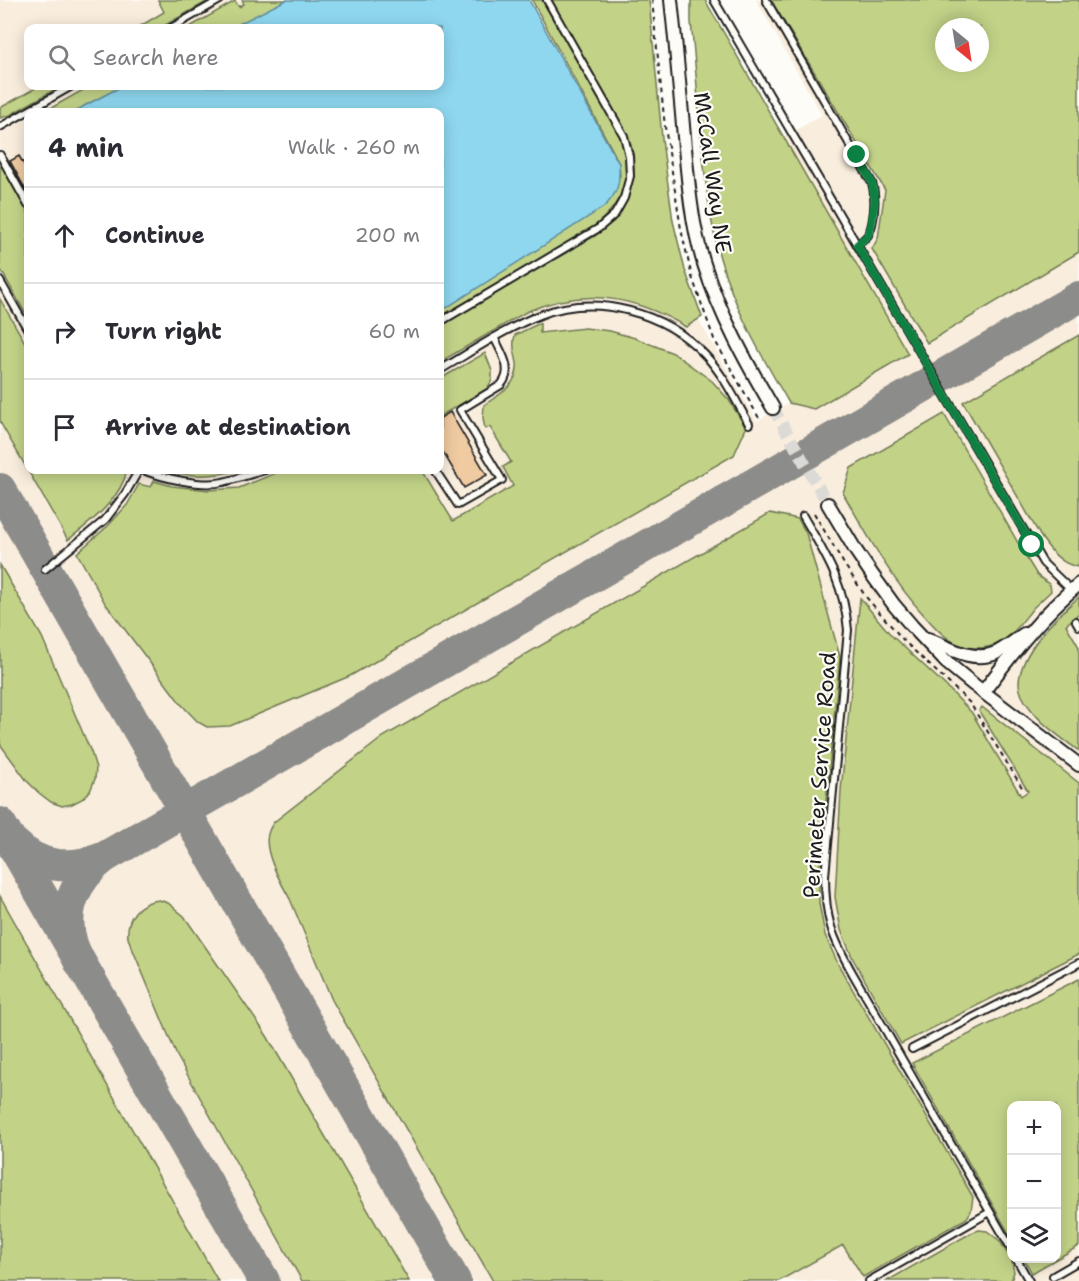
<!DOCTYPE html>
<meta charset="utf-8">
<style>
body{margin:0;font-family:"Shantell Sans",sans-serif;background:#f2f2f3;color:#2b2b33}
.controls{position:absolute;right:18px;bottom:18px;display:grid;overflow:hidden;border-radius:12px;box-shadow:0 3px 15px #0003}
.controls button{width:54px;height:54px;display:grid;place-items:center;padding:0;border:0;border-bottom:2px solid #e1e1e2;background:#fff;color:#2b2b33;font:30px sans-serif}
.compass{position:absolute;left:935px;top:18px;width:54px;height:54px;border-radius:50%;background:#fff;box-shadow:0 3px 15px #0003;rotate:150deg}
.stop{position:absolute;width:18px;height:18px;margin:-14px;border:4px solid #0b8043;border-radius:50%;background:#fff}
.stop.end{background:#0b8043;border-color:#fff;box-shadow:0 2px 6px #0008}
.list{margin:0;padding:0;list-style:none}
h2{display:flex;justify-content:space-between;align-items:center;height:78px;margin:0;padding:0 24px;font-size:26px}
h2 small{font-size:20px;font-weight:400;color:#7c7c81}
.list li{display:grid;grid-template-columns:39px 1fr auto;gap:18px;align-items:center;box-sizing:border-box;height:96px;padding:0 24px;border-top:2px solid #e1e1e2}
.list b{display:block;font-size:22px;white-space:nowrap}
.list em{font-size:20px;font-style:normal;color:#7c7c81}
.icon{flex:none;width:33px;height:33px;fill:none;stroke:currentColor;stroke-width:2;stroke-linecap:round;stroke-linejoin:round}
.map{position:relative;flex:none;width:1079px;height:1281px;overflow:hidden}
.search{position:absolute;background:#fff;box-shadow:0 3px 15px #0003;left:24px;top:24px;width:420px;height:66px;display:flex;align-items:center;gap:15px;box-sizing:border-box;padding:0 21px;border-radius:12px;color:#7c7c81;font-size:22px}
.panel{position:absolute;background:#fff;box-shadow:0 3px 15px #0003;left:24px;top:108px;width:420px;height:366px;border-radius:12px}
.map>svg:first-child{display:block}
.built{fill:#f9eddd;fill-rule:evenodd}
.green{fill:#c2d388;stroke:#6f7852;stroke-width:1.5;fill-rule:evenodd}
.water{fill:#8ed7ef;stroke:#608c9b;stroke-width:1.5}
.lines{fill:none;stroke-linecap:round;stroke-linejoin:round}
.taxiway{stroke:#8c8c8a;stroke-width:32}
.building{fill:#f0cba1;stroke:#1c1c1c;stroke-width:1.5}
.minor-tunnel{stroke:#dbdad6;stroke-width:12;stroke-dasharray:12 6;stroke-linecap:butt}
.service-casing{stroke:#1c1c1c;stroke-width:10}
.minor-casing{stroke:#1c1c1c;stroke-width:16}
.path{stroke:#1c1c1c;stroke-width:2;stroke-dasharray:4.5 4.5;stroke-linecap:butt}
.service{stroke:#fdfcf7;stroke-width:6}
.minor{stroke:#fdfcf7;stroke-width:12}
.route{stroke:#0b8043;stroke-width:8}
.labels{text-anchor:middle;stroke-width:4.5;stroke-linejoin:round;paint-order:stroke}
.street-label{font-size:22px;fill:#1c1c1c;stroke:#fdfcf7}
</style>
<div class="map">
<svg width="1079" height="1281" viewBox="0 0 1079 1281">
<rect width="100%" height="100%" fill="#fdfcf7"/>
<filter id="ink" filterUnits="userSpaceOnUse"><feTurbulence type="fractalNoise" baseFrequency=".0167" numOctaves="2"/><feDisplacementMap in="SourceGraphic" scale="12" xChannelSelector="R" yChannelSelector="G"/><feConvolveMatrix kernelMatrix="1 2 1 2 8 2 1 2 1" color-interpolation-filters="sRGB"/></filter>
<g filter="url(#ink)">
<!-- built -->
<path class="built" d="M 0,0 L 561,0 L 641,154 L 634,209 L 757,421 L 789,403 L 767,365 L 727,170 L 822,115 L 756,0 L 1079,0 L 1079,1281 L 0,1281 ZM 944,27 L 980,27 L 980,63 L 944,63 ZM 28,28 L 440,28 L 440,86 L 28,86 ZM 28,112 L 440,112 L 440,470 L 28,470 ZM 1012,1106 L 1056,1106 L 1056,1258 L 1012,1258 Z"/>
<!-- green -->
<g class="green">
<polygon points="158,0 210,0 160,28 137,28 164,12"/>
<polygon points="242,0 288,0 234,28 188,28 235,1 239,7 244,4"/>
<path d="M 532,0 L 542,0 L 618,133 C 621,139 623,145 625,151 C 634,184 615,210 591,229 L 440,317 L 440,312 L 620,176 L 619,164 L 614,153 Z"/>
<path d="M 551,0 L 649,0 L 663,148 L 673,221 L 685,270 L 702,317 L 686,327 C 634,296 583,287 526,312 L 440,362 L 440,326 L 595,236 L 614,221 L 629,195 L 634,168 L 632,149 L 623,126 Z"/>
<path d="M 691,0 L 705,0 L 908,354 L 814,409 L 789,403 C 762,357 735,310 720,258 C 709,218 705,178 701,136 C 698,98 695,60 691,22 Z"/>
<path d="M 771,0 L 1079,0 L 1079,252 L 927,343 L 872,249 L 878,238 L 885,190 ZM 944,27 L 980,27 L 980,63 L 944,63 Z"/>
<polygon points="39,86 61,86 10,115 0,118 0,108"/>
<polygon points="90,86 124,86 83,107 76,112 44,112"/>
<polygon points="0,162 28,213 28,318 0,268"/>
<path d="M 0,299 L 28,348 L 28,470 L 125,470 C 127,477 123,481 120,488 C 107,510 88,524 68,540 L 0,422 Z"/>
<path d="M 540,323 L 540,333 L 585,328 L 610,331 L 635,338 L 673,353 L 712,381 L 729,400 L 746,428 L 734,455 L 350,676 L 230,726 L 207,727 L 198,722 L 181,704 L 105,603 L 77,553 L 109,525 L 127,505 L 139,484 L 151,487 L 154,481 L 172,486 L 209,490 L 239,488 L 283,470 L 422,470 L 453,521 L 513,486 L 503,467 L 511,462 L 490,427 L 485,429 L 483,418 L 484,405 C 499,395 519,385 517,363 C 515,353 512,345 515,335 Z"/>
<path d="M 1079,335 L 1079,567 C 1061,565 1050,550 1041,537 L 963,402 Z"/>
<polygon points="485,353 492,371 492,380 487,389 440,416 440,379"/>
<path d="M 944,414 L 1029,562 L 1037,575 L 1050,585 L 1051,591 C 1045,597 1039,602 1034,607 C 1022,621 1013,637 995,645 C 984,649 969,649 959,645 C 945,639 934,626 924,615 C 891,579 868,536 843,493 L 851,468 Z"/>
<path d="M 166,470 L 241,470 C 215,476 192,478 166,470 Z"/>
<path d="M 770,513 L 798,519 L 806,533 L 840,657 L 819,873 L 819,903 L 825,935 L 839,966 L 973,1197 L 971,1211 L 967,1218 L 863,1277 L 843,1245 L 779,1281 L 493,1281 L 332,1000 L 290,899 C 281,883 261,849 269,831 C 270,828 272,825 274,822 L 383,737 Z"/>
<polygon points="0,565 42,637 91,752 96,768 95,779 90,791 82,799 72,804 62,806 51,802 39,793 27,781 0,744"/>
<path d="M 1079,597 L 1079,613 L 1066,625 L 1079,647 L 1079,751 C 1062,738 1043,726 1030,708 C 1025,702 1019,692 1019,683 C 1020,652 1057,616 1079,597 Z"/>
<polygon points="860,598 891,635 946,686 972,713 1021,796 1028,791 979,711 982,707 1079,783 1079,954 901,1044 853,959 841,930 835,897 841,791"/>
<polygon points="0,896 218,1281 0,1281"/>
<path d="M 159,900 L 168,903 L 184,916 L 267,1036 L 409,1281 L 302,1281 L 177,1056 L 128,938 C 126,918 138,902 159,900 Z"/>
<polygon points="1079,979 1079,1246 1032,1273 1024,1259 1056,1258 1056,1106 1012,1106 1011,1237 912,1063"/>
<polygon points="979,1230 987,1231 1000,1241 1012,1262 1014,1272 1011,1281 887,1281 971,1233"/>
</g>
<!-- water -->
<path class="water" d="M 286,0 L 529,0 L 619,164 C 620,184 618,193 604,207 L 440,312 L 440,112 L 76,112 L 84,106 L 122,86 L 440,86 L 440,28 L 231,28 Z"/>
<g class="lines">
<!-- taxiway -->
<g class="taxiway">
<polyline points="0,489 455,1281"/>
<polyline points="0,823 264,1281"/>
<path d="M 13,842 C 40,869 69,870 103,858"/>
<path d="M 79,961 C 77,956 74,950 72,944 C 61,910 76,879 103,858 L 1079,297"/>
</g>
</g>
<!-- building -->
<g class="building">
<polygon points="19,156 28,171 28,194 10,161"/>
<polygon points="450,412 487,475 464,488 440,447 440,418"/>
</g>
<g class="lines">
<!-- minor-tunnel -->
<polyline class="minor-tunnel" points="773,408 828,504"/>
<defs>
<g id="service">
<polyline points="714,0 1043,563 1071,590"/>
<path d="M 766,0 L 872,183 C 876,196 875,223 868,235 C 865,239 861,242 857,245"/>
<polyline points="171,28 220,0"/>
<polyline points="0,127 72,86"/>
<polyline points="0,155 28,205"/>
<polyline points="0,281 28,330"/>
<polyline points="440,322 599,228 615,214 624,198 630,176 629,156 624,136 547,0"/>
<path d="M 440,370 C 471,352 506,328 540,315 C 596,293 665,312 705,355 C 724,375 736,401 749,424"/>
<path d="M 143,470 C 163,478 202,487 223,482 C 237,479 251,474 265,470"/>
<path d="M 435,470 L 458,505 L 502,480 L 460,410 L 501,385 C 514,370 502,354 495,339"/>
<path d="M 803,516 C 826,556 844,583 848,630 L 825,876 C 825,919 832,937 853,974 L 1012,1250"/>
<polyline points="45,569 105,520 125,494 139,470"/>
<polyline points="1076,621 1079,626"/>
<polyline points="912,1049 1079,963"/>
<polyline points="1016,1258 1029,1281"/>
<polyline points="1053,1276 1079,1261"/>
<polyline points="869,1281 990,1212"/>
</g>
<g id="minor">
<path d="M 671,0 C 676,46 680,91 684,137 C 688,180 691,223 704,264 C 720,315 746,362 773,408"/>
<polyline points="828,504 856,551 873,576 894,605 912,626 946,662 974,685 1079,765"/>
<path d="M 928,639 C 949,648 973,663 996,653 C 1006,648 1015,641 1024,634"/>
<path d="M 983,692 C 1012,654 1042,614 1079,584"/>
</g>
</defs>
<!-- service casing -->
<use href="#service" class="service-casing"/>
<!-- minor casing -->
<use href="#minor" class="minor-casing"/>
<!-- path -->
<g class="path">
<polyline points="652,0 665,127 681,229 692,277 714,339 759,418"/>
<polyline points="814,513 844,564 866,597 906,643 970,703 1023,789"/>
</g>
<!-- service -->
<use href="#service" class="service"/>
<!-- minor -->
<use href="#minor" class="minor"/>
</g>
</g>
<g class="lines" filter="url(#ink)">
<!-- route -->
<polyline class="route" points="857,155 872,183 875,200 871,227 868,235 857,245 1032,545"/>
</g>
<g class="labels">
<!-- street labels -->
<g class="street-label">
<text transform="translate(713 173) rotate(82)" y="8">McCall Way NE</text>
<text transform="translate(819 775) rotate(-86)" y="8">Perimeter Service Road</text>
</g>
</g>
</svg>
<div class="controls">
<button>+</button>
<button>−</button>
<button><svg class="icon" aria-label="layers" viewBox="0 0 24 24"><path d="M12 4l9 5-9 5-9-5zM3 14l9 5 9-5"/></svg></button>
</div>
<svg class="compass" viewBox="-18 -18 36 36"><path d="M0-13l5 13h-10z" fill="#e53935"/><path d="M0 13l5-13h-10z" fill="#7c7c81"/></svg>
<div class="stop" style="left:1032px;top:545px"></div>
<div class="stop end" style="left:857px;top:155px"></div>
<div class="search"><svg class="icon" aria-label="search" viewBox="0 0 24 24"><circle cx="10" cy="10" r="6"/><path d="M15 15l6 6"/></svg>Search here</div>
<section class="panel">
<h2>4 min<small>Walk · 260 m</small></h2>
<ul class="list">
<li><svg class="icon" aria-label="ahead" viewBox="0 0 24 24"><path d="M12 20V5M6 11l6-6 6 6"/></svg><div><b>Continue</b></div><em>200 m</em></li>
<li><svg class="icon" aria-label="right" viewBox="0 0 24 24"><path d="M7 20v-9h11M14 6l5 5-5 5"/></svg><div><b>Turn right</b></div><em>60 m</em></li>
<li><svg class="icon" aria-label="arrive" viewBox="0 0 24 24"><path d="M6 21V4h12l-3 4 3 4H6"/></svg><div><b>Arrive at destination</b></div></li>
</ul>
</section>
</div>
